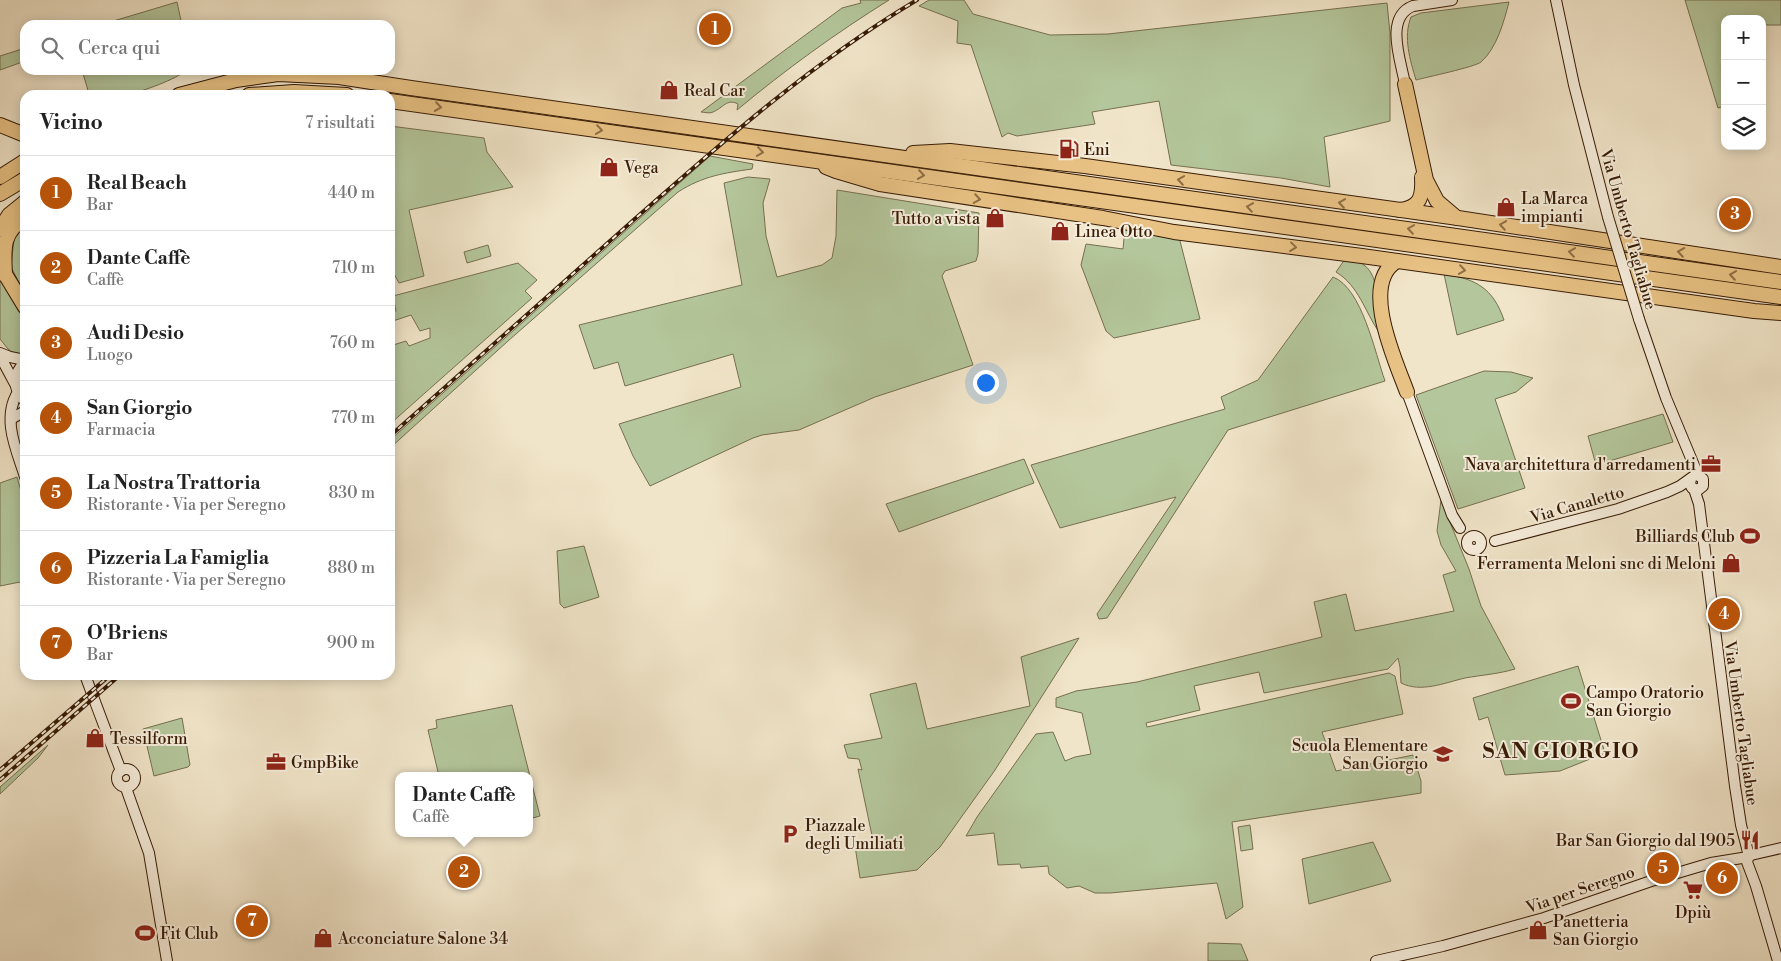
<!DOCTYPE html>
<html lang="it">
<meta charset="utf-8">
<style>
body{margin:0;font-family:"Libre Bodoni",serif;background:#f2f2f2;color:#222}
.controls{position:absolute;right:15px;top:15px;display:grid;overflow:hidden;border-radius:10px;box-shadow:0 2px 12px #0003}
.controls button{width:45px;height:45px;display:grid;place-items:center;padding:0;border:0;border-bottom:1px solid #e0e0e0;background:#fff;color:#222;font:25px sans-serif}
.you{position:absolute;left:985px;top:382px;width:18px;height:18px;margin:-12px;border:4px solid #fff;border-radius:50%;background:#1a73e8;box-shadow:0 0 0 8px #1a73e833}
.badge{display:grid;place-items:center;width:32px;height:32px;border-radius:50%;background:#b45309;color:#fff;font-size:16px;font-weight:700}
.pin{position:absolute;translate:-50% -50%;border:2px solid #fff;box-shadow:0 1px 5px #0006}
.popup{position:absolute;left:395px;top:772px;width:138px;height:65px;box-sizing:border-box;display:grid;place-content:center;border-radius:10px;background:#fff;filter:drop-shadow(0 1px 4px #0005);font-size:16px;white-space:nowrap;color:#767676}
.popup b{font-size:19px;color:#222}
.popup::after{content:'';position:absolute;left:50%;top:100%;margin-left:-10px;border:10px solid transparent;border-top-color:#fff}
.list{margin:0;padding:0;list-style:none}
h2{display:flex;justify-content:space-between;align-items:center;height:65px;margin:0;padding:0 20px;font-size:21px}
h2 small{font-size:16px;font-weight:400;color:#767676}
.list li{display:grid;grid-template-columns:32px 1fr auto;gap:15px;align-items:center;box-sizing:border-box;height:75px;padding:0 20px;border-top:1px solid #e0e0e0}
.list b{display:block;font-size:19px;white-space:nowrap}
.list p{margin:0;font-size:16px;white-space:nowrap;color:#767676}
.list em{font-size:16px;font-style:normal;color:#767676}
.icon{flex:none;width:28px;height:28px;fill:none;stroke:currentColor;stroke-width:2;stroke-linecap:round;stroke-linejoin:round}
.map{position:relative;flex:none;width:1781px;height:961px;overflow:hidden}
.search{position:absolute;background:#fff;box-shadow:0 2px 12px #0003;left:20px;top:20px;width:375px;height:55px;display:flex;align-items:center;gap:12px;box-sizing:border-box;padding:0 18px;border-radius:15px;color:#767676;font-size:19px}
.panel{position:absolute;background:#fff;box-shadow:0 2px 12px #0003;left:20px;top:90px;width:375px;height:590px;border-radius:15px}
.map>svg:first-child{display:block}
.green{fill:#b4c69b;stroke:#767050}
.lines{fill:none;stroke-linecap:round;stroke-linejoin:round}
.secondary-casing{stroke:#381b05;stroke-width:12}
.highway-casing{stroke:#381b05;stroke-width:16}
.secondary{stroke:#f6eedc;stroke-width:10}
.highway{stroke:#e8c284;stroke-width:14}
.rail-casing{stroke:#381b05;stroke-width:4}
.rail{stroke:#f6eedc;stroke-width:2;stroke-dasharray:5.5;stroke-linecap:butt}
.secondary-bridge-casing{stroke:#381b05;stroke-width:12;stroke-linecap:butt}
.secondary-bridge{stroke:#f6eedc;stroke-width:10}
.oneway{stroke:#906e44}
.labels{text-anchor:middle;stroke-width:4;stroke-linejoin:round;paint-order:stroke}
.poi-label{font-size:16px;fill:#381b05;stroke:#f6eedc;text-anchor:start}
.street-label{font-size:16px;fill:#381b05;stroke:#f6eedc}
.district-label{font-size:21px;font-weight:bold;letter-spacing:1px;fill:#381b05;stroke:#f6eedc}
</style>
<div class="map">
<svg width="1781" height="961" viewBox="0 0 1781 961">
<rect width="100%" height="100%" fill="#f1e5c9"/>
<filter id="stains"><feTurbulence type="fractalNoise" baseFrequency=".004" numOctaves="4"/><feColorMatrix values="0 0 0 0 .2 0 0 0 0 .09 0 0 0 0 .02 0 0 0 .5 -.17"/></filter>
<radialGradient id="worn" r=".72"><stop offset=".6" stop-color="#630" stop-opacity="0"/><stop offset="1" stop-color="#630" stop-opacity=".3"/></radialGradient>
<!-- green -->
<g class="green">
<path d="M 860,0 L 889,0 C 836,33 785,70 737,110 L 738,104 C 727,98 723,108 713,112 C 709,114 705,112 701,112 L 842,8 L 861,3 Z"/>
<polygon points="929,0 964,0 973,14 1050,35 1108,34 1387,3 1390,33 1390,121 1324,137 1330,187 1281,178 1171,165 1159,101 1092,112 1095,124 1017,136 1008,133 1002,137 971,45 957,43 958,21 919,6"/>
<polygon points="1685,0 1781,0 1781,25 1762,25 1762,19 1725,19 1725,106 1718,108"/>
<polygon points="177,2 182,25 100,25"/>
<path d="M 1509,2 C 1504,21 1497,48 1481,62 C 1475,67 1427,77 1416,80 C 1410,60 1403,37 1411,17 L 1421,13 Z"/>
<polygon points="25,48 25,61 0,70 0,56"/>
<path d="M 82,70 L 186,70 C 178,79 140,92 127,95 C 115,97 100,95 87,95 L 89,94 Z"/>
<polygon points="390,126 484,138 487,152 513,187 409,210 424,276 399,283 392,270 390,270"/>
<path d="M 710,156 L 753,164 L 752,169 C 724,173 703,176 678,192 L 508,341 L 390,448 L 390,440 Z"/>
<polygon points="748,177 770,179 763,203 766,236 777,277 822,265 832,258 836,236 837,190 979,213 978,254 976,261 945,271 942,276 973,365 875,397 799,430 762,435 753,438 650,486 633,456 619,424 741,387 733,354 625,386 618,362 594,369 579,325 742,285 724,183"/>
<polygon points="25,226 25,294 11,267 14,240 17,231"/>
<polygon points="1125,228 1179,237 1200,319 1114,338 1106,331 1081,265 1086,244 1123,249"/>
<polygon points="488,245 491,256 467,263 464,252"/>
<path d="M 1345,259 C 1351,260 1359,261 1364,265 C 1381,277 1378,313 1379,332 C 1365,312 1359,286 1336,272 Z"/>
<polygon points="518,263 537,280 525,291 532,298 390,424 390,346 406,341 409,346 430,338 430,328 420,331 411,315 390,322 390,313 396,311 393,296"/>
<path d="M 1444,274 C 1476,279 1493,288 1504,320 L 1457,335 Z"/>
<polygon points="0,276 25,316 25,354 15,354 8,349 0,339"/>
<path d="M 1333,277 C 1362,288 1375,353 1385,381 L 1228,430 L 1107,618 L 1099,619 L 1097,614 L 1176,497 L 1060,528 L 1031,465 L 1225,409 L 1221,397 L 1258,380 Z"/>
<polygon points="1484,371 1511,372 1533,378 1516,392 1495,399 1525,488 1458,509 1416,395"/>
<polygon points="1663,414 1673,442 1596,465 1588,436"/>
<polygon points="1024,459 1034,483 899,532 886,504"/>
<polygon points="17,477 25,505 25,581 0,586 0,483"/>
<path d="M 1441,500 L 1469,569 L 1481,606 L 1515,669 C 1498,674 1482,675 1465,678 C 1444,683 1421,693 1401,683 L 1400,667 L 1398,658 L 1388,669 L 1264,693 L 1259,672 L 1194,686 L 1200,710 L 1146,723 L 1147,727 L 1389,673 L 1395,676 L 1403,714 L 1322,732 L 1336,771 L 1413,755 L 1421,781 L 1421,793 L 1232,822 L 1243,907 L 1226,919 L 1217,883 L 1110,893 L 1095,893 L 1079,886 L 1067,888 L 1049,874 L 1048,866 L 1021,868 L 1020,864 L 998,865 L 994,833 L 966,836 L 977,817 L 1036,734 L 1053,732 L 1065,761 L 1075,757 L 1091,754 L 1082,713 L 1056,707 L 1056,698 L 1076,691 L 1137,682 L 1322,637 L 1314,602 L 1346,594 L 1355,631 L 1454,611 L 1443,575 L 1456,571 L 1441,545 L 1437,531 Z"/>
<polygon points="584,546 599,597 564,608 560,604 557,551"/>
<polygon points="1079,638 995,770 940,847 917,870 860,878 855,846 874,845 858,769 862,770 859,759 848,758 844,745 882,738 870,694 916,683 927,729 1030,706 1021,657"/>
<polygon points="1578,666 1605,753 1560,771 1505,775 1488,717 1479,720 1473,698"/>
<polygon points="512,705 540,816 529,819 529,776 439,776 428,730 437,728 436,720"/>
<polygon points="182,718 190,765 188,767 154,776 143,729"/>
<polygon points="48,745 38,758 0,794 0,787"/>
<polygon points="1250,825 1253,849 1241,851 1238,827"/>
<polygon points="1373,842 1391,881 1309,904 1302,859"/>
<polygon points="1208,943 1241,944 1248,961 1208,961"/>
</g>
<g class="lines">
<defs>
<g id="secondary">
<polyline points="1556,0 1574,85 1608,217"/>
<path d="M 1405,84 C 1401,61 1384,17 1413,6 L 1452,0"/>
<polyline points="1639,319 1666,398 1698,475"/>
<polyline points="0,353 10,357 25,360"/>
<polyline points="0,356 15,384"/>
<path d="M 25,362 C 13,373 12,390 25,401"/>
<path d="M 18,392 C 1,419 17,451 25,477"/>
<polyline points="1407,392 1452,515 1460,528"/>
<polyline points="11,419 25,411"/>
<polyline points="1694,489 1699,504 1735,786 1741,825 1749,856"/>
<circle cx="1474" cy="543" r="7"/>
<polyline points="1495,541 1618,509 1667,492 1680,486 1694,476 1698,475 1703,479 1703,486 1698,490 1692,488 1690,484 1691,479"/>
<polyline points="85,675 121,771"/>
<circle cx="126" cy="778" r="9"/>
<polyline points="126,788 149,853 167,961"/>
<polyline points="1376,961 1443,946 1544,918 1657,879 1711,863 1748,857"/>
<polyline points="1778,961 1756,886 1747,862 1748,858 1751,855 1781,848"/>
</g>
<g id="highway">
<polyline points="1405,84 1426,180 1437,201 1457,218"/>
<polyline points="179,95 236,80 278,74 339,77 411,88 1781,282"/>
<polyline points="249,95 294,92 347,95"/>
<polyline points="390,101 1781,297"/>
<polyline points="0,125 25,135"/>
<polyline points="913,153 950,151 1085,166 1458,218 1781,267"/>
<polyline points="826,167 836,171 880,184 1103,218 1174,232 1362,256 1754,311 1781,313"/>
<polyline points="0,177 25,161"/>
<polyline points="0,194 25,179"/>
<path d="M 1400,210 C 1421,207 1423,196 1422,177"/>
<polyline points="0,229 9,215 25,202"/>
<path d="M 1397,261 C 1359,283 1396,362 1407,392"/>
<polyline points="2,269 25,307"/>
<path d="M 5,275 C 4,250 1,233 25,218"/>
</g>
</defs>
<!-- secondary casing -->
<use href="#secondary" class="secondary-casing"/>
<!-- highway casing -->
<use href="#highway" class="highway-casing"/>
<!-- secondary -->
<use href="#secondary" class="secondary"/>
<!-- highway -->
<use href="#highway" class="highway"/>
<defs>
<g id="rail">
<path d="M 390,436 C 469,366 549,295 628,225 C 720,144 811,63 917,0"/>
<polyline points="0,770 108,677"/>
<polyline points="0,780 120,675"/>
</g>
</defs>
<!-- rail casing -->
<use href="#rail" class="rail-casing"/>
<!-- rail -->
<use href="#rail" class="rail"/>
<defs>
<polyline id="secondary-bridge" points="1608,217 1639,319"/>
</defs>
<!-- secondary-bridge casing -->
<use href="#secondary-bridge" class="secondary-bridge-casing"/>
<!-- secondary-bridge -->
<use href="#secondary-bridge" class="secondary-bridge"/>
</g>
<!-- one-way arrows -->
<defs><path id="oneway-chevron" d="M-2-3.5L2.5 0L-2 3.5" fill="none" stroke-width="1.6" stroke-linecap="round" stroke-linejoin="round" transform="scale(1.25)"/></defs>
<g class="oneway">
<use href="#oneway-chevron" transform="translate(438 107) rotate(8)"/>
<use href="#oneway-chevron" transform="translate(599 130) rotate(8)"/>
<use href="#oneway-chevron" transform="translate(760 152) rotate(8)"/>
<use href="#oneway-chevron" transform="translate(921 175) rotate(8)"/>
<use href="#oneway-chevron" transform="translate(1181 180) rotate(-172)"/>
<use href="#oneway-chevron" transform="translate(977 199) rotate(9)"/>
<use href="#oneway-chevron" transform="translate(1342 203) rotate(-172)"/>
<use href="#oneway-chevron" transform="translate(1250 207) rotate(-172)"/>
<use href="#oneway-chevron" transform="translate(1503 225) rotate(-171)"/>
<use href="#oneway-chevron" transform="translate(1411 229) rotate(-172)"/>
<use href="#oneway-chevron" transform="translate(1293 247) rotate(7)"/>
<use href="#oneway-chevron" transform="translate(1572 252) rotate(-172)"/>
<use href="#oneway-chevron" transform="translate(1681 252) rotate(-171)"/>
<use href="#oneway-chevron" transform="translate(1462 270) rotate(8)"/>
<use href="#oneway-chevron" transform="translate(1733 275) rotate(-172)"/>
</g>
<!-- icons -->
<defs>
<symbol id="shop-bare" viewBox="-9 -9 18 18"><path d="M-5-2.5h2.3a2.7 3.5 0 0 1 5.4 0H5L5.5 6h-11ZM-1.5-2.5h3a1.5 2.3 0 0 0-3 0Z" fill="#8f2418" stroke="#f6eedc" stroke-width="2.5" paint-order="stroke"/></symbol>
<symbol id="fuel-bare" viewBox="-9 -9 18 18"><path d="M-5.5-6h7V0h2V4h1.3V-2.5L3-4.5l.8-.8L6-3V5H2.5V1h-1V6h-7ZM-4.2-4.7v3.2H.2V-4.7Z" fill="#8f2418" stroke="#f6eedc" stroke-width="2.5" paint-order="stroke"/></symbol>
<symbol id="office-bare" viewBox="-9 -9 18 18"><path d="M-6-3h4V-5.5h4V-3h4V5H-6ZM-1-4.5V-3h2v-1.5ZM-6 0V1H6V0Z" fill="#8f2418" stroke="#f6eedc" stroke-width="2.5" paint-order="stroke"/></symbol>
<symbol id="stadium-bare" viewBox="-9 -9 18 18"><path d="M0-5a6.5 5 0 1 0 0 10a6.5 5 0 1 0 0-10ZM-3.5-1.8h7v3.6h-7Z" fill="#8f2418" stroke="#f6eedc" stroke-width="2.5" paint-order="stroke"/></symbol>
<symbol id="school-bare" viewBox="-9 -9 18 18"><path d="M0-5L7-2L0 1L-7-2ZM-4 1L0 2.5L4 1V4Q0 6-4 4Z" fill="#8f2418" stroke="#f6eedc" stroke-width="2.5" paint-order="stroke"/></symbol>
<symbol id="parking-bare" viewBox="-9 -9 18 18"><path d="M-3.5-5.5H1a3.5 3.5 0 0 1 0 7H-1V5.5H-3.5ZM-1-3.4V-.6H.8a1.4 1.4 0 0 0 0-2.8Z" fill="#8f2418" stroke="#f6eedc" stroke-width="2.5" paint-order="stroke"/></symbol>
<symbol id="restaurant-bare" viewBox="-9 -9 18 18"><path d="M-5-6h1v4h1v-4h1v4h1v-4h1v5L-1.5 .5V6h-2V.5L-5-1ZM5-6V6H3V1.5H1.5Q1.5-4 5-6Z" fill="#8f2418" stroke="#f6eedc" stroke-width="2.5" paint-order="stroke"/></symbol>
<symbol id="supermarket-bare" viewBox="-9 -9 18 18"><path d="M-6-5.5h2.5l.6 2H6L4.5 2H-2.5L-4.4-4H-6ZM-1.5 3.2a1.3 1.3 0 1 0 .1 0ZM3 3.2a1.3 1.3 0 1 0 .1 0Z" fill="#8f2418" stroke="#f6eedc" stroke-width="2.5" paint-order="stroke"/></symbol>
</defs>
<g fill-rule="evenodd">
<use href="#shop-bare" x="655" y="76" width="28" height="28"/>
<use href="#fuel-bare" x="1055" y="135" width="28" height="28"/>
<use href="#shop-bare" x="595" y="153" width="28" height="28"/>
<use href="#shop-bare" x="1492" y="193" width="28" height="28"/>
<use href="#shop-bare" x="981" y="204" width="28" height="28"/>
<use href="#shop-bare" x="1046" y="217" width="28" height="28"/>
<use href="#office-bare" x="1697" y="450" width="28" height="28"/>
<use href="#stadium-bare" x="1736" y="522" width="28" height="28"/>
<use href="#shop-bare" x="1717" y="549" width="28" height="28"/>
<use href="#stadium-bare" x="1557" y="687" width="28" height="28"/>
<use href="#shop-bare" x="81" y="724" width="28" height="28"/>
<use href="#school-bare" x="1429" y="740" width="28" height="28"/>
<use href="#office-bare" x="262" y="748" width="28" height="28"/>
<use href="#parking-bare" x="776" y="820" width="28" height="28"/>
<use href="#restaurant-bare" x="1736" y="826" width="28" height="28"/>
<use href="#supermarket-bare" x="1679" y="876" width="28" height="28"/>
<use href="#shop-bare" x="1524" y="916" width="28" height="28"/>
<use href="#stadium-bare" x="131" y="919" width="28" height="28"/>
<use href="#shop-bare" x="309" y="924" width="28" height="28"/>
</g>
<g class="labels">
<!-- poi labels -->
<g class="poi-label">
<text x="684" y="96">Real Car</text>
<text x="1084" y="155">Eni</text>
<text x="624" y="173">Vega</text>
<text x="1521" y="204">La Marca<tspan x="1521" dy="18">impianti</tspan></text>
<text x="980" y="224" text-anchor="end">Tutto a vista</text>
<text x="1075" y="237">Linea Otto</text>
<text x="1696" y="470" text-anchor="end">Nava architettura d'arredamenti</text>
<text x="1735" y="542" text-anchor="end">Billiards Club</text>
<text x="1716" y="569" text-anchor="end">Ferramenta Meloni snc di Meloni</text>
<text x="1586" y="698">Campo Oratorio<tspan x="1586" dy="18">San Giorgio</tspan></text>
<text x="110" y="744">Tessilform</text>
<text x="1428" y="751" text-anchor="end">Scuola Elementare<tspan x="1428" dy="18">San Giorgio</tspan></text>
<text x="291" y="768">GmpBike</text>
<text x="805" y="831">Piazzale<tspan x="805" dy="18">degli Umiliati</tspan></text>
<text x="1735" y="846" text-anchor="end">Bar San Giorgio dal 1905</text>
<text x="1693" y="918" text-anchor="middle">Dpiù</text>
<text x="1553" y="927">Panetteria<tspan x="1553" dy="18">San Giorgio</tspan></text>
<text x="160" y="939">Fit Club</text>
<text x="338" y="944">Acconciature Salone 34</text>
</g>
<!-- street labels -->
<g class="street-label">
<text transform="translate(1629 229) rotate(74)" y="6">Via Umberto Tagliabue</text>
<text transform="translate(1577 504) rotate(-16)" y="6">Via Canaletto</text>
<text transform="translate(1742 723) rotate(82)" y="6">Via Umberto Tagliabue</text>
<text transform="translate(1580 889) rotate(-19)" y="6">Via per Seregno</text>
</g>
<!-- district labels -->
<g class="district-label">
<text x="1561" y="758">SAN GIORGIO</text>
</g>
</g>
<rect width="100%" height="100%" filter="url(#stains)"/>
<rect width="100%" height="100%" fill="url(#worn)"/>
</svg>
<div class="controls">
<button>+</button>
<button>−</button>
<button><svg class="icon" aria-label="layers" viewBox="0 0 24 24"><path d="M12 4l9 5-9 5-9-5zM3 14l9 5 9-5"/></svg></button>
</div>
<div class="you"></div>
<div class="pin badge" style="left:715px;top:29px">1</div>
<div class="pin badge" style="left:464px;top:872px">2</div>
<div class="popup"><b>Dante Caffè</b>Caffè</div>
<div class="pin badge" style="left:1735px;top:214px">3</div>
<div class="pin badge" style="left:1724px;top:614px">4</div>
<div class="pin badge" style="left:1663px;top:868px">5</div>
<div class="pin badge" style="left:1722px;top:878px">6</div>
<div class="pin badge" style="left:252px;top:921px">7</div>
<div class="search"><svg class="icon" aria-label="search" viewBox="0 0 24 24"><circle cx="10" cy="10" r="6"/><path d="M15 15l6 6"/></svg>Cerca qui</div>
<section class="panel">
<h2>Vicino<small>7 risultati</small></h2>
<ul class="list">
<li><span class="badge">1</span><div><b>Real Beach</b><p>Bar</p></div><em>440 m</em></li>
<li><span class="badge">2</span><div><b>Dante Caffè</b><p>Caffè</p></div><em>710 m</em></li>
<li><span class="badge">3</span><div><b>Audi Desio</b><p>Luogo</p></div><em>760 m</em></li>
<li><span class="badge">4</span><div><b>San Giorgio</b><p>Farmacia</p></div><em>770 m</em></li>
<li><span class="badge">5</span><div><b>La Nostra Trattoria</b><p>Ristorante · Via per Seregno</p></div><em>830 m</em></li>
<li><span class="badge">6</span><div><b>Pizzeria La Famiglia</b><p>Ristorante · Via per Seregno</p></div><em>880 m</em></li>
<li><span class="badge">7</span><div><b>O'Briens</b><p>Bar</p></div><em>900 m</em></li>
</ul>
</section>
</div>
